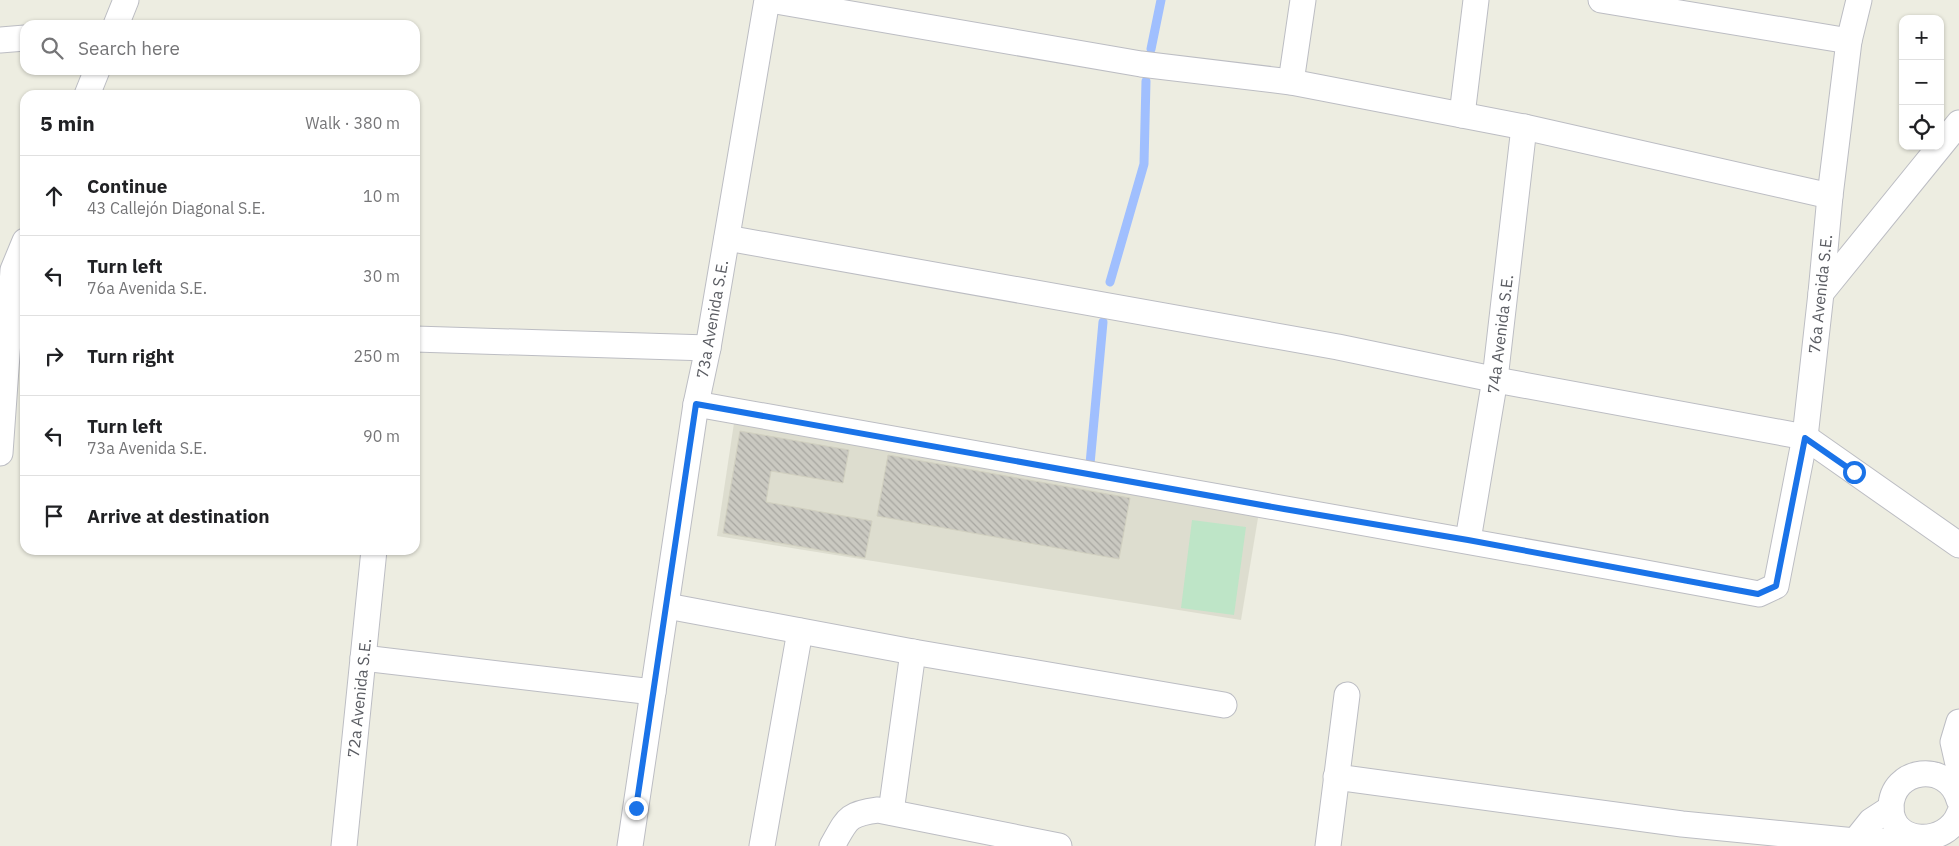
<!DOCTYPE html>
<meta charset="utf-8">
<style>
body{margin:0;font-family:"IBM Plex Sans",sans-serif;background:#f6f6f6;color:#202124}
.controls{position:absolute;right:15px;top:15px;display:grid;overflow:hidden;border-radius:10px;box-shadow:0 1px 4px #0004}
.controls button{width:45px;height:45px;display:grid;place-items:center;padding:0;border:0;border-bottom:1px solid #e0e0e0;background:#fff;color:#202124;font:25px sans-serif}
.stop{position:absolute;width:15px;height:15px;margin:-11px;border:4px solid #1a73e8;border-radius:50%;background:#fff}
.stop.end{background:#1a73e8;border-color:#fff;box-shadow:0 1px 5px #0008}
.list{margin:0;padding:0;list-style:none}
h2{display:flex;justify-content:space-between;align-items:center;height:65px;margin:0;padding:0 20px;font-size:21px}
h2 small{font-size:16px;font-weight:400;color:#757577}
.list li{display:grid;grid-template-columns:32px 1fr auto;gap:15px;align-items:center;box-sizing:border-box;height:80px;padding:0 20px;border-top:1px solid #e0e0e0}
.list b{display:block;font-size:19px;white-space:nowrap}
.list p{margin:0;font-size:16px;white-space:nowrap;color:#757577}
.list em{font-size:16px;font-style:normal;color:#757577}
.icon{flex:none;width:28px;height:28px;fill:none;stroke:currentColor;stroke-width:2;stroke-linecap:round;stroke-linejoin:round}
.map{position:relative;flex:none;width:1959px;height:846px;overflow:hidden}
.search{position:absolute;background:#fff;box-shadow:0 1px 4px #0004;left:20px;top:20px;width:400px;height:55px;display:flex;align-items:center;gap:12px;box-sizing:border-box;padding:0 18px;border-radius:15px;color:#757577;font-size:19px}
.panel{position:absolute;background:#fff;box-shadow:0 1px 4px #0004;left:20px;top:90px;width:400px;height:465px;border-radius:15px}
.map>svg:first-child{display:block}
.education{fill:#ddddcf}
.green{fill:#bee5c7}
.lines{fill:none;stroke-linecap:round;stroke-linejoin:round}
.stream{stroke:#a0bffe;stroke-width:9}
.building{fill:url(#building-back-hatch);stroke:#d1d0c0}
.minor-casing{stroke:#bcbdc3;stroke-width:27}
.minor{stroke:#fff;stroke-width:25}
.route{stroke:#1a73e8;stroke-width:6}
.labels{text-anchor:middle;stroke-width:4;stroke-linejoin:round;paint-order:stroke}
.street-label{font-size:16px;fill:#5a5c62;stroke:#fff}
</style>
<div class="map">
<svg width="1959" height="846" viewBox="0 0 1959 846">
<defs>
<pattern id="building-back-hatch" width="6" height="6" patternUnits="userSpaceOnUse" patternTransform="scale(1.25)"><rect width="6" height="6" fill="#cac9c1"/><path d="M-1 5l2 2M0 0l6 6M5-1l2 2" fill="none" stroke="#a7a6a0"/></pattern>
</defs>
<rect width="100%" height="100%" fill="#edede1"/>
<!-- education -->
<polygon class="education" points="734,423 1259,512 1241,620 717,536"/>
<!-- green -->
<polygon class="green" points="1192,520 1246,527 1234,615 1181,608"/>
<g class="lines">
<!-- stream -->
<g class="stream">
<polyline points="1151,49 1161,0"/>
<polyline points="1110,282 1144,164 1146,81"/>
<polyline points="1090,464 1103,322"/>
</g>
</g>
<!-- building -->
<g class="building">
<polygon points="740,431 849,450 843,483 771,471 766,502 872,521 865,558 723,533"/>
<polygon points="888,455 1130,498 1119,559 877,516"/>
</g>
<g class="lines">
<defs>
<g id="minor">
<polyline points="770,0 1141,64 1291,82 1524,127 1830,196"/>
<polyline points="1601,0 1849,41"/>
<polyline points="116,25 126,0"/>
<polyline points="0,40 25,38"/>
<polyline points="1291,82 1303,0"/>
<polyline points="87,95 97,70"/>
<polyline points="1462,115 1476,0"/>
<polyline points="727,238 1338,347 1507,382 1805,437 1959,545"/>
<polyline points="1821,293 1959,123"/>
<polyline points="415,339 708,348"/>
<path d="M 696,404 C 1050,467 1405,528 1759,594 L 1776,586 L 1805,437 L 1821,293 L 1830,196 L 1849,41 L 1859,0"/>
<polyline points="0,453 13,270 25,241"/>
<polyline points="1468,540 1495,379 1524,127"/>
<polyline points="667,606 913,652 1224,705"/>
<polyline points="363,658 653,692"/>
<polyline points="1336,777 1682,824 1855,841 1884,841 1908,837"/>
<polyline points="1957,791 1959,776 1958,764 1953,742 1959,722"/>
<path d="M 1959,800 C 1949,761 1891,767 1891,808 C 1892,846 1947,846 1959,814"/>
<polyline points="891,812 913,652"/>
<polyline points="1855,841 1871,821 1891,808"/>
<polyline points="344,846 374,550"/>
<polyline points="630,846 696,404 708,348 767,0"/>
<polyline points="762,846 800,631"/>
<path d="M 832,846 C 847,820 846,814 878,810 L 1059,846"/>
<polyline points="1328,846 1347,695"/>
</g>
</defs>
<!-- minor casing -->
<use href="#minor" class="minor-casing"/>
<!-- minor -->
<use href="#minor" class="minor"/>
</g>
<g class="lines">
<!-- route -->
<polyline class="route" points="636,808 696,404 1284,509 1468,540 1758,594 1776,586 1805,438 1854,472"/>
</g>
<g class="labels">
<!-- street labels -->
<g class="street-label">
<text transform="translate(1820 294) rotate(-84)" y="6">76a Avenida S.E.</text>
<text transform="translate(712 319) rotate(-80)" y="6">73a Avenida S.E.</text>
<text transform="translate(1500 334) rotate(-83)" y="6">74a Avenida S.E.</text>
<text transform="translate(359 698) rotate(-84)" y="6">72a Avenida S.E.</text>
</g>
</g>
</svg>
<div class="controls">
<button>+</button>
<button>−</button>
<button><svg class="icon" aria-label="locate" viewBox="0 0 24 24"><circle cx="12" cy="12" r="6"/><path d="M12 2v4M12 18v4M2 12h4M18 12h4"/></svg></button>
</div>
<div class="stop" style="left:1854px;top:472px"></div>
<div class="stop end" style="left:636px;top:808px"></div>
<div class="search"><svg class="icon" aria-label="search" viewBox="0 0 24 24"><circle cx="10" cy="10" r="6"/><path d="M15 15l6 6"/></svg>Search here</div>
<section class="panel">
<h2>5 min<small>Walk · 380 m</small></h2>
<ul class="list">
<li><svg class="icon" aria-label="ahead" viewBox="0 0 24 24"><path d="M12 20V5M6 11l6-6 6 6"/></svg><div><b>Continue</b><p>43 Callejón Diagonal S.E.</p></div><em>10 m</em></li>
<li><svg class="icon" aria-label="left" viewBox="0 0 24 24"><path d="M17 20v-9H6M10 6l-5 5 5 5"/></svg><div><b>Turn left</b><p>76a Avenida S.E.</p></div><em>30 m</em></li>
<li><svg class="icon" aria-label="right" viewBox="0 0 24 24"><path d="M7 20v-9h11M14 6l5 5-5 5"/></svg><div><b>Turn right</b></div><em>250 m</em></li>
<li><svg class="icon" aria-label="left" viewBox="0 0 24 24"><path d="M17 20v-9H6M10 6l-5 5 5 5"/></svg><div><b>Turn left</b><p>73a Avenida S.E.</p></div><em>90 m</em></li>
<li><svg class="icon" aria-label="arrive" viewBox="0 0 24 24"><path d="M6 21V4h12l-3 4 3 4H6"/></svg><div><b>Arrive at destination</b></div></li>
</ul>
</section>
</div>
